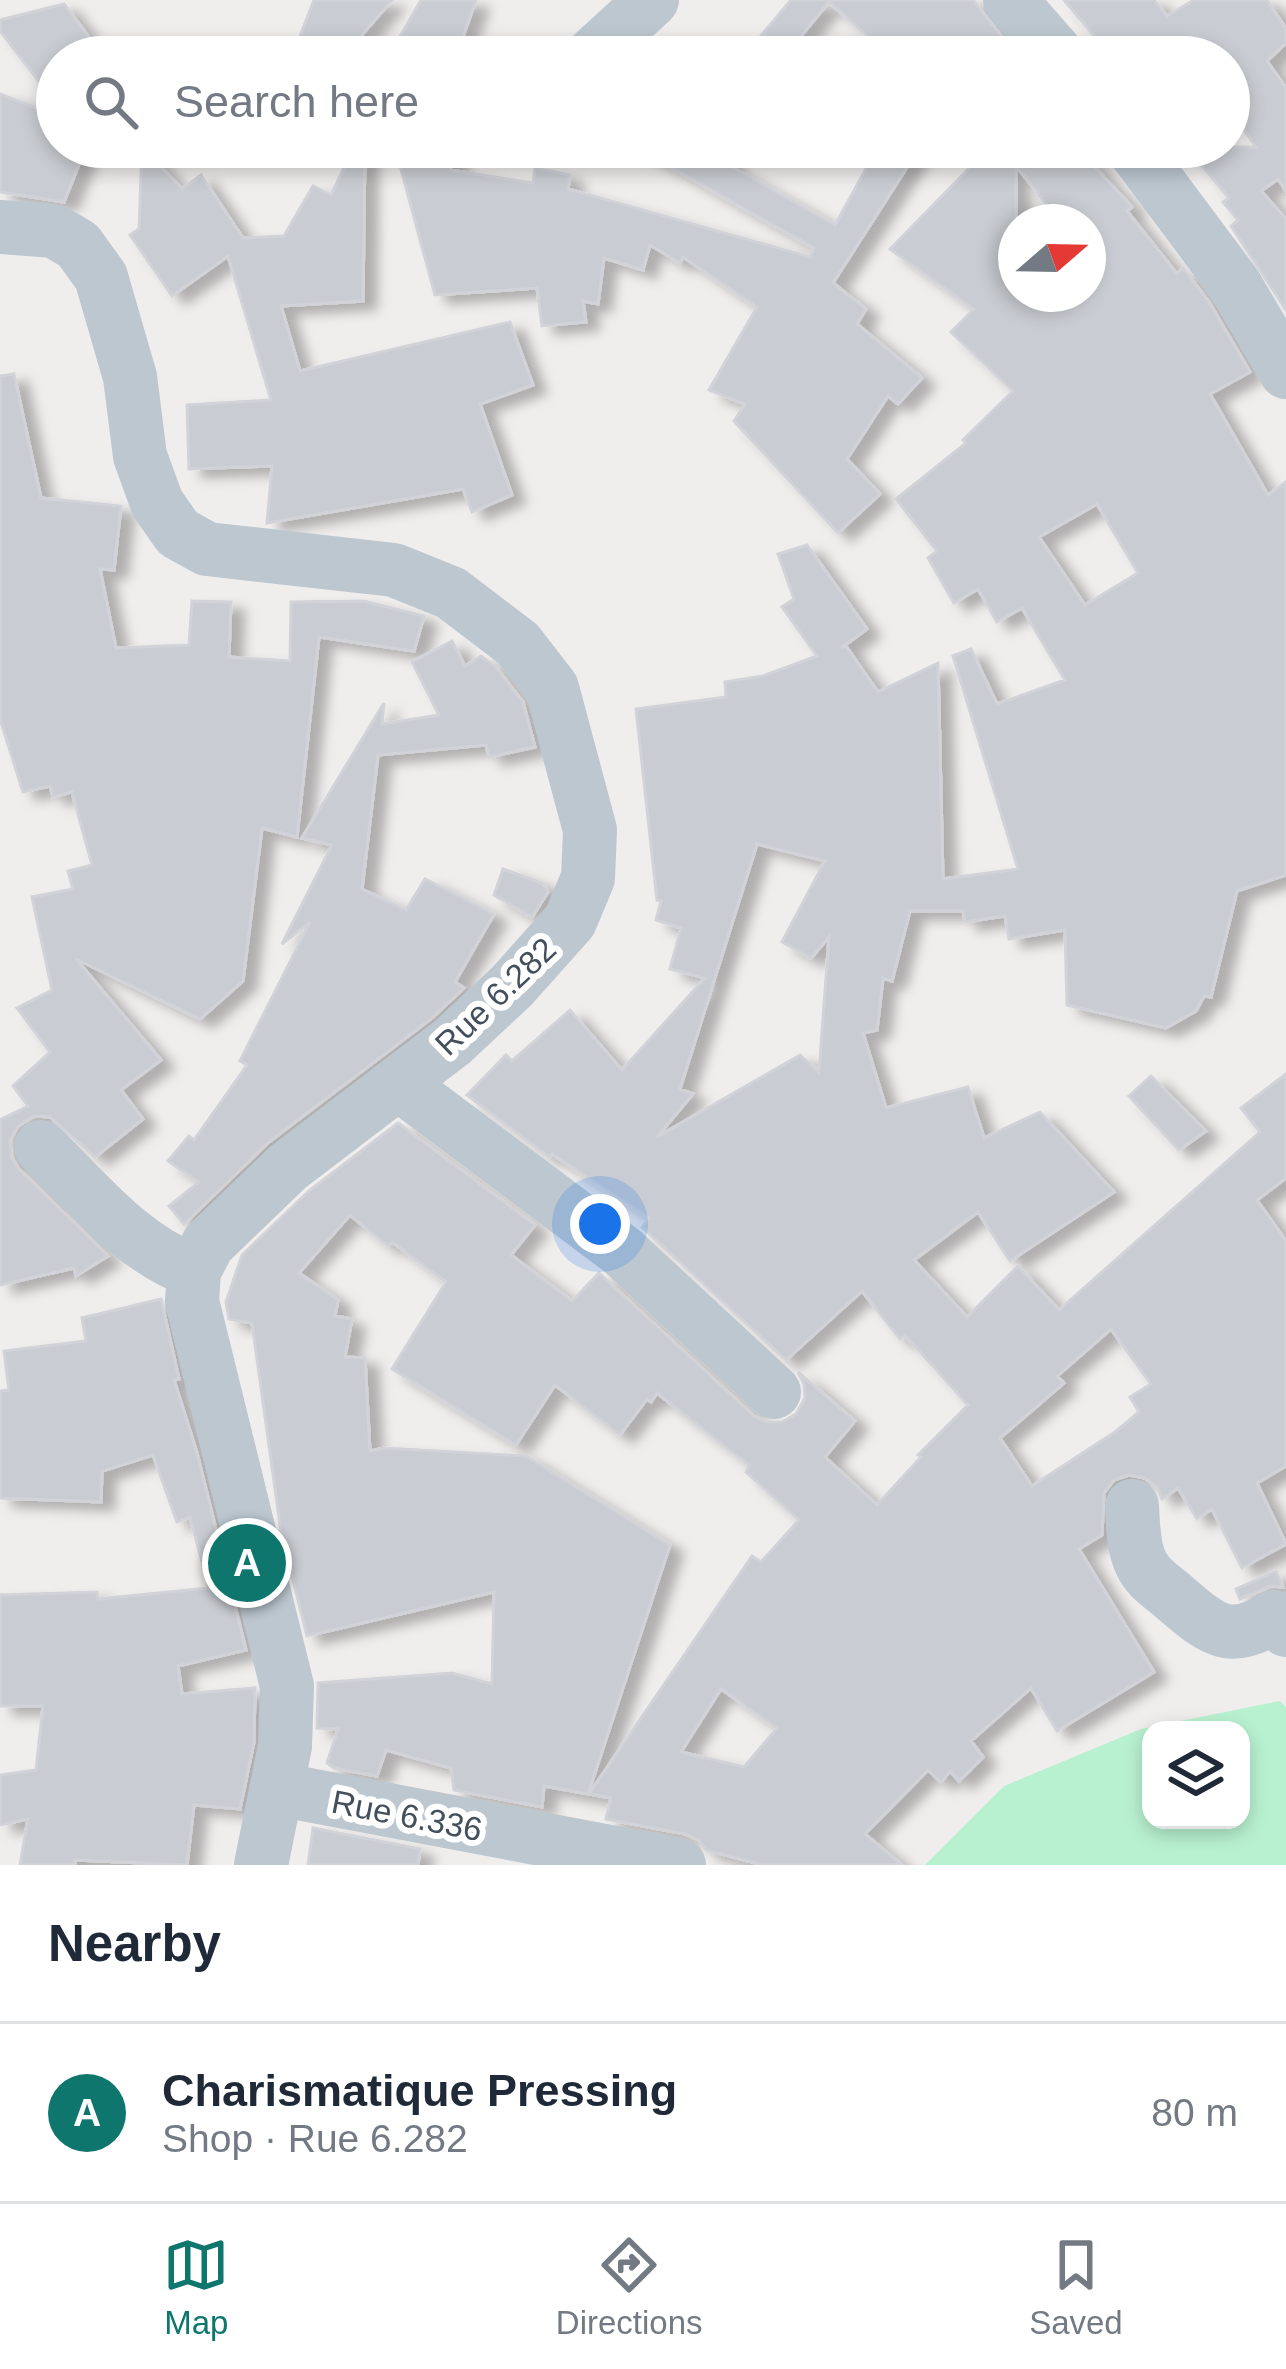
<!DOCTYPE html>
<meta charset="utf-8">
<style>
body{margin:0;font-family:Arial,sans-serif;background:#f6f6f7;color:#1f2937}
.controls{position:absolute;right:36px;bottom:36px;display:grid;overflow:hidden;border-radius:24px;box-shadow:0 6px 18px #0003}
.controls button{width:108px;height:108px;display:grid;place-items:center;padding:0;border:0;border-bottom:3px solid #e0e1e3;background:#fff;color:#1f2937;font:60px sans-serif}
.compass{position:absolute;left:998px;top:204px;width:108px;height:108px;border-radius:50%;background:#fff;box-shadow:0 6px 18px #0003;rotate:70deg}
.you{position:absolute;left:600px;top:1224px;width:42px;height:42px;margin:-30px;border:9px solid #fff;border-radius:50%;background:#1a73e8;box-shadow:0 0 0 18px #1a73e833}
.badge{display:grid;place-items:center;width:78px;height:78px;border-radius:50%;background:#0f766e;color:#fff;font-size:39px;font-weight:700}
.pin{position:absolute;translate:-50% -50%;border:6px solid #fff;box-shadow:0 3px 12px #0006}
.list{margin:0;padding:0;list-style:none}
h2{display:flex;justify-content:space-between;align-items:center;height:156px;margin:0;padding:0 48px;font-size:51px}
h2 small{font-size:39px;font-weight:400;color:#747a83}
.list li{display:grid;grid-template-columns:78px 1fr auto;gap:36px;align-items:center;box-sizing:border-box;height:180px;padding:0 48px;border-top:3px solid #e0e1e3}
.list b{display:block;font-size:45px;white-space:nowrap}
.list p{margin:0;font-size:39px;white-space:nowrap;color:#747a83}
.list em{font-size:39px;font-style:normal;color:#747a83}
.icon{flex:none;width:66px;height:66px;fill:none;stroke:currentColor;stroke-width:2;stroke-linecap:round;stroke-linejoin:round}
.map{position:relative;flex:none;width:1286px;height:1865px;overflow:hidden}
.search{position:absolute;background:#fff;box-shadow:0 6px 18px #0003;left:36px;right:36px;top:36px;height:132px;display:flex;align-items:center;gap:30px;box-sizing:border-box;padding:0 42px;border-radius:66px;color:#747a83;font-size:45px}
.sheet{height:336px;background:#fff}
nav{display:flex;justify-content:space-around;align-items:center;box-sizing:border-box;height:168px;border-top:3px solid #e0e1e3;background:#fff;font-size:33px;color:#747a83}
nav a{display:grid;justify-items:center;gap:6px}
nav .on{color:#0f766e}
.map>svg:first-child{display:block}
.green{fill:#b8f1d0;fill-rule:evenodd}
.building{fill:#c9ccd2;stroke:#d1d3d9;stroke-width:3;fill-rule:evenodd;filter:url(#shadow)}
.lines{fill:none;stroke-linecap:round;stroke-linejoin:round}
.minor{stroke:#bcc7d0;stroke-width:54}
.labels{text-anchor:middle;stroke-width:12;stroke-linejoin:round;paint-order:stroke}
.street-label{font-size:33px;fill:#444f5c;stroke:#fff}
</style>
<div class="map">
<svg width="1286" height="1865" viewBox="0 0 1286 1865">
<defs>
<filter id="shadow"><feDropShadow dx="13" dy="8" stdDeviation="6" flood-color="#0004"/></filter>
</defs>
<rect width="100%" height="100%" fill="#f0eded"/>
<!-- green -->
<path class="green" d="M 1280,1701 L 1286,1707 L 1286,1865 L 925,1865 L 1004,1786 L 1141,1729 ZM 1151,1730 L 1241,1730 L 1241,1820 L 1151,1820 Z"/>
<!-- building -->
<g class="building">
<polygon points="314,0 392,0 343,57 292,57"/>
<polygon points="421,0 476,0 456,57 388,57"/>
<polygon points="791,0 973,0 1018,57 892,57 829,2 784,57 743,57"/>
<polygon points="1064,0 1154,0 1167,16 1194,0 1267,0 1286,29 1286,43 1267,61 1286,88 1286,191 1278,179 1261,191 1286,219 1286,310 1231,226 1238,220 1223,202 1229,198 1186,147 1256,147 1229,109 1229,57 1112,57"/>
<polygon points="64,4 104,57 57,57 57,105 0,31 0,20"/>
<polygon points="0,94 57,116 57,147 86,147 64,202 0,192"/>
<polygon points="142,147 182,189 201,175 243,238 284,236 313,186 331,195 354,147 365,147 363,301 281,306 300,371 510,322 533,385 480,404 512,495 472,512 463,489 267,523 272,466 189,469 187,405 271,400 228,256 172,296 130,235 139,229"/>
<polygon points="395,147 459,147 450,170 533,183 535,168 570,175 568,189 810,257 814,248 635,147 734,147 725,163 835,225 878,147 920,147 833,283 866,309 857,324 922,378 898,404 888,396 847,459 880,494 838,533 734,421 745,404 709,390 757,307 683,257 680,263 650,245 643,270 604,258 598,304 583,301 586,322 542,326 537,288 435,295"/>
<path d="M 990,147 L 1076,147 L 1132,207 L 1127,211 L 1177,274 L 1183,268 L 1209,302 L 1250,372 L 1210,394 L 1268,495 L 1286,482 L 1286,875 L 1237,891 L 1211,997 L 1204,996 L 1196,1011 L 1166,1028 L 1067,1005 L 1065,930 L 1009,939 L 1005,916 L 965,922 L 963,911 L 910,911 L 892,981 L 883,978 L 877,1030 L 863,1033 L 886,1108 L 968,1087 L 984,1138 L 1040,1112 L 1114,1192 L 1010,1261 L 978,1212 L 914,1260 L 967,1317 L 1018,1266 L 1059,1310 L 1260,1132 L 1241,1108 L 1286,1074 L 1286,1178 L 1257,1200 L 1286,1241 L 1286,1466 L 1257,1483 L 1286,1544 L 1242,1568 L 1212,1509 L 1197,1519 L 1178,1488 L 1162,1499 L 1158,1488 L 1145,1478 L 1129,1475 L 1114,1480 L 1104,1493 L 1102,1535 L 1079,1549 L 1154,1672 L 1057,1731 L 1031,1688 L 971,1741 L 983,1757 L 959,1781 L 950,1771 L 941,1782 L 928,1770 L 865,1834 L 902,1865 L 763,1865 L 706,1850 L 699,1840 L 685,1834 L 606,1819 L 611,1798 L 589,1794 L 752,1556 L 761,1562 L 799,1520 L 746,1472 L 749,1465 L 657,1393 L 651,1402 L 647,1399 L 620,1435 L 555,1385 L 516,1445 L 392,1369 L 446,1282 L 392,1242 L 388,1246 L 350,1215 L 299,1273 L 338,1300 L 335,1316 L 352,1319 L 345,1357 L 365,1358 L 370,1451 L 384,1448 L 526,1456 L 670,1545 L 588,1794 L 544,1786 L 542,1807 L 454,1790 L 451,1768 L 386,1750 L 377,1776 L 334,1768 L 327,1763 L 338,1729 L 317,1728 L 318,1683 L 452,1673 L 492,1684 L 494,1592 L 307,1636 L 281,1532 L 252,1323 L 229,1319 L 226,1302 L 242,1255 L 309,1191 L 398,1123 L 535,1225 L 511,1255 L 572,1301 L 599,1273 L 754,1416 L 766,1422 L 782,1422 L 796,1414 L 805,1398 L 804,1384 L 798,1372 L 855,1421 L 825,1457 L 877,1505 L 921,1457 L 918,1455 L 968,1405 L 905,1335 L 900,1339 L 862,1291 L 786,1360 L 642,1227 L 649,1218 L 552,1154 L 549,1157 L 467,1095 L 506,1055 L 512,1061 L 570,1010 L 622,1070 L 705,978 L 670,969 L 681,928 L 656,920 L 661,901 L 657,900 L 636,709 L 726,697 L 725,682 L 763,676 L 817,656 L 782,607 L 794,599 L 778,554 L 807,545 L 867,629 L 841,648 L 846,646 L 878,692 L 938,663 L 943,879 L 1018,869 L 953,656 L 971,649 L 997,704 L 1065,680 L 1022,608 L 997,622 L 978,589 L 954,603 L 928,558 L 937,551 L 896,499 L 966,443 L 963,440 L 1013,391 L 951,332 L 974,309 L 890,249 ZM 1016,166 L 1061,222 L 1088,222 L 1088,294 L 1016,294 ZM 1097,504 L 1138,573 L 1085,605 L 1039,537 ZM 757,844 L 825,861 L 782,942 L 811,958 L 829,937 L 819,1072 L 800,1055 L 657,1137 L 693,1094 L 680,1089 ZM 1111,1329 L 1151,1384 L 1130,1397 L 1139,1412 L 1115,1432 L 1032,1486 L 1000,1438 L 1064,1383 L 1057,1376 ZM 721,1689 L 777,1728 L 744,1767 L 681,1752 Z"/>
<polygon points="14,374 41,498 121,506 114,570 100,569 116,648 189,645 192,601 231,602 229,657 290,661 291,602 364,601 424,616 414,651 319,637 297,837 262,828 243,981 200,1019 76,959 161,1060 121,1090 143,1119 95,1157 50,1117 34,1116 18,1126 10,1140 11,1156 18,1168 108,1256 76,1276 74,1268 0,1285 0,1120 28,1106 13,1086 50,1052 17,1008 52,990 32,897 73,889 68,871 92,865 72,792 53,797 50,786 23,792 0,719 0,376"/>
<polygon points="452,641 465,666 481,656 496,667 523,702 535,747 489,757 486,745 378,755 362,889 406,910 425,879 494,914 455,982 464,988 432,1018 269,1142 184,1224 169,1206 199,1182 168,1161 189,1136 194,1140 247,1065 240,1061 310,922 282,944 332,845 302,838 384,703 382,724 439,715 412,662"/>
<polygon points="503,869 542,883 548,892 532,917 494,895"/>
<polygon points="1151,1076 1206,1131 1179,1150 1129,1096"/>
<polygon points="161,1299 179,1379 174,1380 197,1453 246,1650 178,1666 182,1694 255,1688 254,1742 240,1809 194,1805 187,1865 75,1860 75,1865 20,1865 28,1819 0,1825 0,1775 36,1770 43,1706 0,1706 0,1595 97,1592 98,1599 209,1588 190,1517 177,1522 153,1455 102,1471 101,1502 0,1498 0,1391 9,1390 4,1351 86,1341 82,1318"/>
<polygon points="1276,1571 1283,1587 1271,1586 1240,1599 1236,1589"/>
<polygon points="313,1828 420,1849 418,1865 308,1865"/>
</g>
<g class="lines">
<!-- minor -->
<g class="minor">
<polyline points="1010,0 1060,57"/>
<polyline points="590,57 652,0"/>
<polyline points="1132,147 1235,285 1286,372"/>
<polyline points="0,227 54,231 78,245 101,277 130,377 140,456 157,503 178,533 207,549 394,570 451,593 518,644 552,688 590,830 588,878 570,921 512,986 452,1042 288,1167 208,1244 194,1271 192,1301 287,1686 285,1746 261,1865"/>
<polyline points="399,1084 622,1251 774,1392"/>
<path d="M 41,1147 C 88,1193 131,1248 194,1271"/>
<path d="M 1132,1506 C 1133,1524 1133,1547 1141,1563 C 1148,1579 1162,1586 1174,1597 C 1211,1628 1227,1646 1274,1617 L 1286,1630"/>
<polyline points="277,1789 679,1865"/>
</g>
</g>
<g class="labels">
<!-- street labels -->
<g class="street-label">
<text transform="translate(495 996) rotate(-44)" y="12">Rue 6.282</text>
<text transform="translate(407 1815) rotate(11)" y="12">Rue 6.336</text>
</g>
</g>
</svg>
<div class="controls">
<button><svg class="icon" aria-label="layers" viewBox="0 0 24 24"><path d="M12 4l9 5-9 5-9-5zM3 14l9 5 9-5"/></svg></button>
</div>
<svg class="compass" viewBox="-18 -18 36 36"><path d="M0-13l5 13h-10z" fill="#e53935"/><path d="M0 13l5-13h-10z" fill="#747a83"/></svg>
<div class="you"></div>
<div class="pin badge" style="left:247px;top:1563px">A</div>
<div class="search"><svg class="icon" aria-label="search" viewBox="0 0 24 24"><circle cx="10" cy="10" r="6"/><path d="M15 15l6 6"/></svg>Search here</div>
</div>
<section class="sheet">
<h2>Nearby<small></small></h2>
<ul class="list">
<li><span class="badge">A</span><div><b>Charismatique Pressing</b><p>Shop · Rue 6.282</p></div><em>80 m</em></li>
</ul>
</section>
<nav>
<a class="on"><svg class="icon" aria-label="map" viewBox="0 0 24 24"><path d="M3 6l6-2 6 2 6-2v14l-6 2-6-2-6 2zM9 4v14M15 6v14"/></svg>Map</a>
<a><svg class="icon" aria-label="directions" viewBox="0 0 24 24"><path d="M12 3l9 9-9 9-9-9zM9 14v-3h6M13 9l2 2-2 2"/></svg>Directions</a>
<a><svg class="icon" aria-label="saved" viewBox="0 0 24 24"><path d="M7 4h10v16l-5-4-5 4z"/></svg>Saved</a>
</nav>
